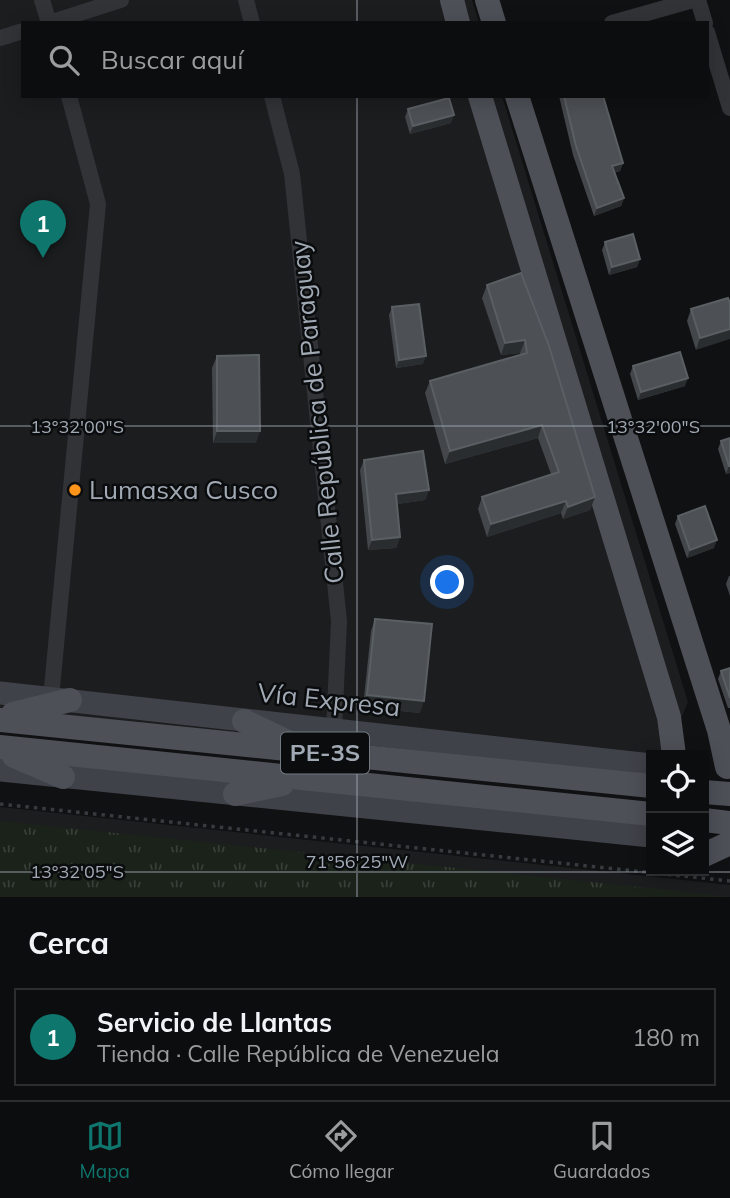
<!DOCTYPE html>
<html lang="es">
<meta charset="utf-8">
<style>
body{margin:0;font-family:Mulish,sans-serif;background:#151617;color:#f1f3f6}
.controls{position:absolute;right:21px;bottom:21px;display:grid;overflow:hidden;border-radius:0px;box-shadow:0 4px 18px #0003}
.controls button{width:63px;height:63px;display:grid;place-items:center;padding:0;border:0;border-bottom:2px solid #2c2d2e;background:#0c0d0e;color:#f1f3f6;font:35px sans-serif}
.you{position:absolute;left:448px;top:583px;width:24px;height:24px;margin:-18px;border:5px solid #fff;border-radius:50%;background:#1a73e8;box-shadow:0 0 0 10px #1a73e833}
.badge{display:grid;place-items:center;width:46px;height:46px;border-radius:50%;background:#0f766e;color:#fff;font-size:23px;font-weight:700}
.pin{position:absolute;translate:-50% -58px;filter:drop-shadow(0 2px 4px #0008)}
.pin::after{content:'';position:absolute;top:37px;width:24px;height:21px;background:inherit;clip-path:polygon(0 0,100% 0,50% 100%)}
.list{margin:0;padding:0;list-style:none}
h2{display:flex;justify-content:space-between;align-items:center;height:91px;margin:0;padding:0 28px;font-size:30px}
h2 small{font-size:23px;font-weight:400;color:#9a9c9e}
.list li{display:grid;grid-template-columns:46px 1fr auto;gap:21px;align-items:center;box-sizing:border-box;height:98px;margin:0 14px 14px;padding:0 14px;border:2px solid #2c2d2e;border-radius:0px}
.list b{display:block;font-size:26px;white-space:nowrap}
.list p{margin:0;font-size:23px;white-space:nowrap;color:#9a9c9e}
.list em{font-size:23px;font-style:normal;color:#9a9c9e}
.icon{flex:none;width:38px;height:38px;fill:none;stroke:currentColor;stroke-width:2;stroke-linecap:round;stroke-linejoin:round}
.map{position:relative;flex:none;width:730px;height:897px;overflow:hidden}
.search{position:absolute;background:#0c0d0e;box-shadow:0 4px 18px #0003;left:21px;right:21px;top:21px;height:77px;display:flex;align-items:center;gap:18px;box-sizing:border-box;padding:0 24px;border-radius:0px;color:#9a9c9e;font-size:26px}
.sheet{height:203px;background:#0c0d0e}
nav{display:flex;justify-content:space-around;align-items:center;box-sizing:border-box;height:98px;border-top:2px solid #2c2d2e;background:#0c0d0e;font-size:19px;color:#9a9c9e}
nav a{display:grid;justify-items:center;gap:4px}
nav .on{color:#0f766e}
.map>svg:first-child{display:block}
.built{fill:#1c1d1f}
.grass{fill:url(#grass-tufts)}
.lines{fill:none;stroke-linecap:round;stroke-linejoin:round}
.path{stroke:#373a3f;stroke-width:3.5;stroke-dasharray:3.5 5;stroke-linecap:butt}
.street{stroke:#313337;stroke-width:16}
.secondary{stroke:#3f4248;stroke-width:23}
.primary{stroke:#4d5057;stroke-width:24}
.wall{fill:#43464a}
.shaded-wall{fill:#2a2d2f}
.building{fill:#4d5155;stroke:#5a5f64;stroke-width:2}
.ticks{fill:none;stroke:#a0a9b4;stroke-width:2;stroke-opacity:0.45}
.poi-dot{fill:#ff941b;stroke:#0b0c0d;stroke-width:2.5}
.labels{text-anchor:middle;stroke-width:5;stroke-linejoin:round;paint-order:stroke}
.shield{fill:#0b0c0d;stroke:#737a82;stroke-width:2}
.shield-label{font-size:24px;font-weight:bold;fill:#a0a9b4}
.street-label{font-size:26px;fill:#a0a9b4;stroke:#0b0c0d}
.poi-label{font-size:26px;fill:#a0a9b4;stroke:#0b0c0d;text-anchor:start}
.ticks-label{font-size:18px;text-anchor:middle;fill:#a0a9b4;stroke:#0b0c0d;stroke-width:5;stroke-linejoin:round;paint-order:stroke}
</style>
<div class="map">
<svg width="730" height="897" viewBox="0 0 730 897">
<defs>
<pattern id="grass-tufts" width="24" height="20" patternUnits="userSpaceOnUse" patternTransform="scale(1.75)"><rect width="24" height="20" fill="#1a221a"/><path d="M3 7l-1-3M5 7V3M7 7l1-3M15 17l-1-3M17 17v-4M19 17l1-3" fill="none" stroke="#383f39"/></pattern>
</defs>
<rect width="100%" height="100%" fill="#101112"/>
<!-- built -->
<g class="built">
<polygon points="0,0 472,0 479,23 23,23 23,96 502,96 688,702 666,755 651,755 651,780 0,713"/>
<polygon points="0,807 730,885 730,897 0,897"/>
</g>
<!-- grass -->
<polygon class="grass" points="0,821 640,887 730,897 0,897"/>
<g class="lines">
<!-- path -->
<polyline class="path" points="0,804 730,881"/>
<!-- street -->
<g class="street">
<polyline points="42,0 49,23"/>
<polyline points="246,0 252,23"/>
<polyline points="698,0 705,23"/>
<polyline points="49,23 121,0"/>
<polyline points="612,23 693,0"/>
<polyline points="707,32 730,108"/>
<polyline points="0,38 23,31"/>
<polyline points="272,96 292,174 339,621 334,730"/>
<polyline points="51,698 98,204 69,96"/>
</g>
<!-- secondary -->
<g class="secondary">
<polyline points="0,693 651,765"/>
<polyline points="0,770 651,836"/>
</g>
<!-- primary -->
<g class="primary">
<polyline points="452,0 458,23"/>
<polyline points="487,0 494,23"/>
<polyline points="480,96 669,717 674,755"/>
<polyline points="517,96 719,730 727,767"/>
<polyline points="13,714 70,700"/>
<polyline points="0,720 651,786"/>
<polyline points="244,721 290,743"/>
<polyline points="0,747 651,814"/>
<polyline points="14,756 63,777"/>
<polyline points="704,792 730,794"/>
<polyline points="235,794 282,784"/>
<polyline points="704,820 730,823"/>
<polyline points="704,855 730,843"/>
</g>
</g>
<!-- wall -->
<g class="wall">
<polygon points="559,96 603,96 623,163 620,171 614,173 624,198 621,206 594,216 573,155"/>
<polygon points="408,109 451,123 410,134 405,117"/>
<polygon points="605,242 640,259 637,267 609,275 602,250"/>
<polygon points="521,273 595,497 590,510 563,519 561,513 487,537 478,509 482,497 551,474 538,438 445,464 425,393 430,381 521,355 520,353 501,355 482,298 487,285"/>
<polygon points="730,303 696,350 687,321 691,309"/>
<polygon points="392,307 423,364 396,368 389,315"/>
<polygon points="217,356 256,443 213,443 212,368"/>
<polygon points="633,366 685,386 638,400 630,374"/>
<polygon points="730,438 730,473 726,474 718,449 721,441"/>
<polygon points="364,460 429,490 425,500 397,504 400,537 396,548 368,550 360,470"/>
<polygon points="678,516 714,548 687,558 675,524"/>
<polygon points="729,576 730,576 730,596 726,584"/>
<polygon points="375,619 420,713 363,707 371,631"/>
<polygon points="730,668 730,708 728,708 718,679 721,671"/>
</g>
<!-- shaded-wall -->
<g class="shaded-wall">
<polygon points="454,115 451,123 410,134 413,126"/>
<polygon points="623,163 620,171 609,174 612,166"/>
<polygon points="624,198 621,206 594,216 597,208"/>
<polygon points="640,259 637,267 609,275 612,267"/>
<polygon points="730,329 730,339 696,350 700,338"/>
<polygon points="525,340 520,353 501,355 505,343"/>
<polygon points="426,356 423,364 396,368 399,360"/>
<polygon points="688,378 685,386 638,400 641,392"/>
<polygon points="542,425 538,438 445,464 450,451"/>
<polygon points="217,431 260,431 256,443 213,443"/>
<polygon points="729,466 730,466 730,473 726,474"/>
<polygon points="429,490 425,500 392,505 396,494"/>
<polygon points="595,497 590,510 563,519 568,507"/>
<polygon points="566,501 561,513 487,537 491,524"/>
<polygon points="400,537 396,548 368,550 372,540"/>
<polygon points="717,540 714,548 687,558 690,550"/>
<polygon points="367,695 424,701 420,713 363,707"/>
</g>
<!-- building -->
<g class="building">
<polygon points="564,96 603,96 623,163 612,166 624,198 597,208 576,146"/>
<polygon points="449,98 454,115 413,126 408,109"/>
<polygon points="633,234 640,259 612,267 605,242"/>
<polygon points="521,273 549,346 595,497 568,507 566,501 491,524 482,497 559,472 542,425 450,451 430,381 527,353 525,340 505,343 487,285"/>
<polygon points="728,298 730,303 730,329 700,338 691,309"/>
<polygon points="419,304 426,356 399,360 392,307"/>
<polygon points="680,352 688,378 641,392 633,366"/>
<polygon points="259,355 260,431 217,431 217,356"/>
<polygon points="730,438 730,466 729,466 721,441"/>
<polygon points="423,451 429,490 396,494 400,537 372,540 364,460"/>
<polygon points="705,506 717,540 690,550 678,516"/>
<polygon points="375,619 432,624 424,701 367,695"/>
<polygon points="730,668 730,698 721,671"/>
</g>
<!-- ticks -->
<path class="ticks" d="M 357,0 L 357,23M 357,96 L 357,897M 0,426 L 730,426M 0,872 L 730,872"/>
<!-- markers -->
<circle class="poi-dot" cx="75" cy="490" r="7"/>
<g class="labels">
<!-- shield labels -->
<rect class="shield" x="281" y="732.5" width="88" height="41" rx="5"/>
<g class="shield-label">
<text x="325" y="761">PE-3S</text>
</g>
<!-- street labels -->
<g class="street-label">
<text transform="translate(317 412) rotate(-96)" y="9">Calle República de Paraguay</text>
<text transform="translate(329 700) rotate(6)" y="9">Vía Expresa</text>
</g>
<!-- poi labels -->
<g class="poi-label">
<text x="89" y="499">Lumasxa Cusco</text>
</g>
</g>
<g class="ticks-label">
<text x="77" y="433">13°32'00"S</text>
<text x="653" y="433">13°32'00"S</text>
<text x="357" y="868">71°56'25"W</text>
<text x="77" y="878">13°32'05"S</text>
</g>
</svg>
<div class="controls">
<button><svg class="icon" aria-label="locate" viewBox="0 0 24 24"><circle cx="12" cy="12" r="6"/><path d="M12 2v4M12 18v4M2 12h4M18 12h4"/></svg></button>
<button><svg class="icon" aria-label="layers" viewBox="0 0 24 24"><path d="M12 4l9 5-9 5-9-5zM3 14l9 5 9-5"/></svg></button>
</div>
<div class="you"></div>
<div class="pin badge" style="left:43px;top:258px">1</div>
<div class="search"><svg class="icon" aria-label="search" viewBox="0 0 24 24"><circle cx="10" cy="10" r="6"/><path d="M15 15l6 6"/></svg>Buscar aquí</div>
</div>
<section class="sheet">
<h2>Cerca<small></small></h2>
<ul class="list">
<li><span class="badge">1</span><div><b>Servicio de Llantas</b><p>Tienda · Calle República de Venezuela</p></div><em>180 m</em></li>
</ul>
</section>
<nav>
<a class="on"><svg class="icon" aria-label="map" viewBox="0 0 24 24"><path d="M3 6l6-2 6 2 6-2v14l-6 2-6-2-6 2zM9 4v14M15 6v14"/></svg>Mapa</a>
<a><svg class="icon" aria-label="directions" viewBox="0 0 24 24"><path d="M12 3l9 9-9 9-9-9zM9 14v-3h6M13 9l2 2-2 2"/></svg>Cómo llegar</a>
<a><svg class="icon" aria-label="saved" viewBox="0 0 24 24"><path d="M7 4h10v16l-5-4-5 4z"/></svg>Guardados</a>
</nav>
